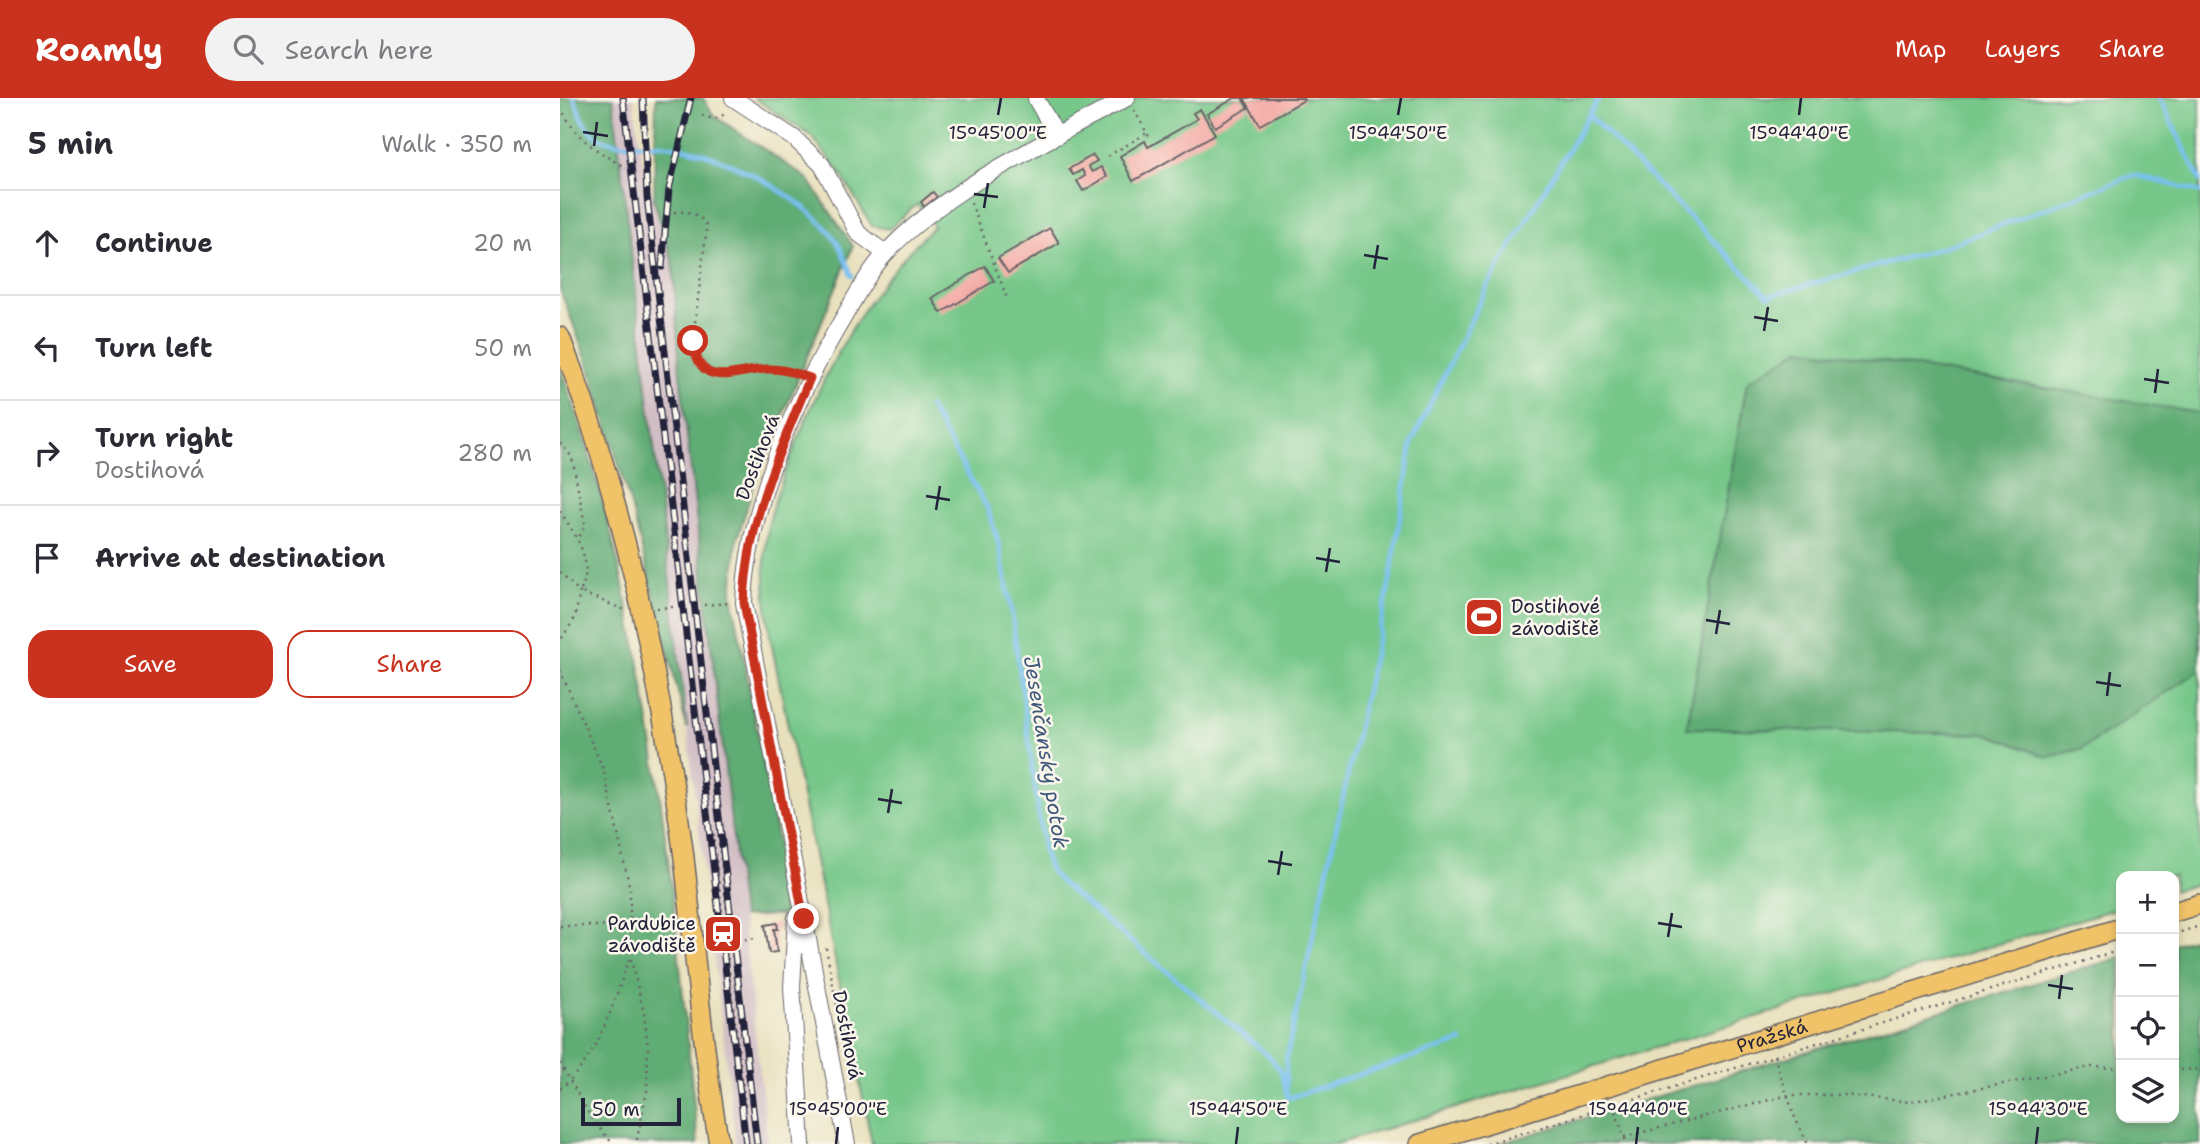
<!DOCTYPE html>
<meta charset="utf-8">
<style>
body{margin:0;font-family:"Shantell Sans",sans-serif;background:#f2f2f3;color:#2b2b33}
.controls{position:absolute;right:21px;bottom:21px;display:grid;overflow:hidden;border-radius:14px;box-shadow:0 4px 10px #0003}
.controls button{width:63px;height:63px;display:grid;place-items:center;padding:0;border:0;border-bottom:2px solid #e1e1e2;background:#fff;color:#2b2b33;font:35px sans-serif}
.scale{position:absolute;left:21px;bottom:18px;width:100px;box-sizing:border-box;padding-left:7px;border:4px solid #22223b;border-top:0;font-size:19px;line-height:24px;white-space:nowrap;color:#22223b;-webkit-text-stroke:5px #fbf7ec;paint-order:stroke}
.stop{position:absolute;width:21px;height:21px;margin:-16px;border:5px solid #c8321e;border-radius:50%;background:#fff}
.stop.end{background:#c8321e;border-color:#fff;box-shadow:0 2px 7px #0008}
.list{margin:0;padding:0;list-style:none}
h2{display:flex;justify-content:space-between;align-items:center;height:91px;margin:0;padding:0 28px;font-size:30px}
h2 small{font-size:23px;font-weight:400;color:#7c7c81}
.list li{display:grid;grid-template-columns:46px 1fr auto;gap:21px;align-items:center;box-sizing:border-box;height:105px;padding:0 28px;border-top:2px solid #e1e1e2}
.list b{display:block;font-size:26px;white-space:nowrap}
.list p{margin:0;font-size:23px;white-space:nowrap;color:#7c7c81}
.list em{font-size:23px;font-style:normal;color:#7c7c81}
.actions{display:flex;gap:14px;padding:21px 28px}
.actions a{flex:1;padding:16px 0;border:2px solid #c8321e;border-radius:21px;text-align:center;font-size:24px;color:#c8321e}
.actions .main{background:#c8321e;color:#fff}
.icon{flex:none;width:38px;height:38px;fill:none;stroke:currentColor;stroke-width:2;stroke-linecap:round;stroke-linejoin:round}
.map{position:relative;flex:none;width:1640px;height:1046px;overflow:hidden}
header{display:flex;align-items:center;gap:42px;box-sizing:border-box;height:98px;padding:0 35px;background:#c8321e;color:#fff}
header strong{font-size:33px}
nav{display:flex;gap:38px;margin-inline-start:auto;font-size:24px}
.search{width:490px;height:63px;background:#f2f2f3;display:flex;align-items:center;gap:18px;box-sizing:border-box;padding:0 24px;border-radius:38px;color:#7c7c81;font-size:26px}
main{display:flex}
aside{flex:1;background:#fff}
.map>svg:first-child{display:block}
.industrial{fill:#d2bec5}
.green{fill:#76c789;stroke:#4c7462;stroke-width:2}
.forest{fill:#60ac75;stroke:#416758;stroke-width:2}
.lines{fill:none;stroke-linecap:round;stroke-linejoin:round}
.stream{stroke:#79c0f1;stroke-width:4.5}
.building{fill:#f4aaa6}
.minor-casing{stroke:#676468;stroke-width:18}
.major-casing{stroke:#676468;stroke-width:22}
.path{stroke:#676468;stroke-width:2.5;stroke-dasharray:2 5;stroke-linecap:butt}
.minor{stroke:#fff;stroke-width:16}
.major{stroke:#f1c369;stroke-width:19}
.rail-casing{stroke:#22223b;stroke-width:7}
.rail{stroke:#fbf7ec;stroke-width:4.5;stroke-dasharray:13;stroke-linecap:butt}
.route{stroke:#c8321e;stroke-width:9}
.ticks{fill:none;stroke:#22223b;stroke-width:2.5}
.labels{text-anchor:middle;stroke-width:5;stroke-linejoin:round;paint-order:stroke}
.street-label{font-size:19px;fill:#22223b;stroke:#fbf7ec}
.poi-label{font-size:19px;fill:#22223b;stroke:#fbf7ec;text-anchor:start}
.water-label{font-size:21px;font-style:italic;fill:#40597b;stroke:#fbf7ec}
.ticks-label{font-size:18px;text-anchor:middle;fill:#22223b;stroke:#fbf7ec;stroke-width:5;stroke-linejoin:round;paint-order:stroke}
</style>
<header>
<strong>Roamly</strong>
<div class="search"><svg class="icon" aria-label="search" viewBox="0 0 24 24"><circle cx="10" cy="10" r="6"/><path d="M15 15l6 6"/></svg>Search here</div>
<nav><a>Map</a><a>Layers</a><a>Share</a></nav>
</header>
<main>
<aside>
<h2>5 min<small>Walk · 350 m</small></h2>
<ul class="list">
<li><svg class="icon" aria-label="ahead" viewBox="0 0 24 24"><path d="M12 20V5M6 11l6-6 6 6"/></svg><div><b>Continue</b></div><em>20 m</em></li>
<li><svg class="icon" aria-label="left" viewBox="0 0 24 24"><path d="M17 20v-9H6M10 6l-5 5 5 5"/></svg><div><b>Turn left</b></div><em>50 m</em></li>
<li><svg class="icon" aria-label="right" viewBox="0 0 24 24"><path d="M7 20v-9h11M14 6l5 5-5 5"/></svg><div><b>Turn right</b><p>Dostihová</p></div><em>280 m</em></li>
<li><svg class="icon" aria-label="arrive" viewBox="0 0 24 24"><path d="M6 21V4h12l-3 4 3 4H6"/></svg><div><b>Arrive at destination</b></div></li>
</ul>
<div class="actions"><a class="main">Save</a><a>Share</a></div>
</aside>
<div class="map">
<svg width="1640" height="1046" viewBox="0 0 1640 1046">
<rect width="100%" height="100%" fill="#fbf7ec"/>
<filter id="ink" filterUnits="userSpaceOnUse"><feTurbulence type="fractalNoise" baseFrequency=".0143" numOctaves="2"/><feDisplacementMap in="SourceGraphic" scale="14" xChannelSelector="R" yChannelSelector="G"/><feConvolveMatrix kernelMatrix="1 2 1 2 8 2 1 2 1" color-interpolation-filters="sRGB"/></filter>
<filter id="wash" filterUnits="userSpaceOnUse"><feTurbulence type="fractalNoise" baseFrequency=".00686" numOctaves="4" result="noise"/><feDisplacementMap in="SourceGraphic" scale="28" xChannelSelector="R" yChannelSelector="G"/><feGaussianBlur stdDeviation="1.57" result="paint"/><feColorMatrix in="noise" values="0 0 0 0 0 0 0 0 0 0 0 0 0 0 0 0 0 1.4 0 .05"/><feComposite in="paint" operator="in"/></filter>
<g filter="url(#wash)">
<rect width="100%" height="100%" fill="#e8e0bc"/>
<!-- industrial -->
<polygon class="industrial" points="53,0 73,0 81,58 113,166 120,275 208,1046 176,1046"/>
<!-- green -->
<path class="green" d="M 194,0 L 1640,0 L 1640,785 L 1614,793 L 1614,778 L 1561,778 L 1561,809 L 776,1046 L 312,1046 L 210,538 C 206,505 202,471 207,437 C 211,407 223,379 234,351 C 267,266 308,191 374,128 L 357,106 L 329,131 L 312,128 L 279,73 L 251,38 Z"/>
<!-- forest -->
<g class="forest">
<polygon points="0,0 53,0 127,630 70,404 31,274 0,191"/>
<polygon points="96,0 143,0 153,17 248,81 293,148 193,389 177,442 172,497 231,816 182,819 120,275 113,166 94,102"/>
<polygon points="1241,250 1640,315 1640,572 1522,651 1487,659 1428,636 1127,630 1187,284"/>
<path d="M 0,269 C 92,517 111,785 138,1046 L 0,1046 Z"/>
<polygon points="1640,839 1640,1046 939,1046 1561,859 1561,1020 1614,1020 1614,846"/>
</g>
<g class="lines">
<!-- stream -->
<g class="stream">
<path d="M 14,0 C 19,12 23,29 35,37 C 58,52 82,43 108,47 C 159,53 249,100 277,144 C 283,154 287,167 292,178"/>
<polyline points="1599,0 1640,82"/>
<polyline points="1030,18 1208,198 1381,150 1574,77 1640,94"/>
<polyline points="369,309 428,411 439,447 451,510 484,756 491,774 502,786 710,959 721,974 728,1000 902,943"/>
<polyline points="726,990 726,962 830,483 852,344 928,187 1039,0"/>
</g>
</g>
<g id="blocks">
<!-- building -->
<g class="building">
<polygon points="675,0 682,0 688,10 655,29 647,16"/>
<polygon points="684,0 742,0 744,2 700,27"/>
<polygon points="640,11 655,36 573,83 560,58 585,43 588,49 637,21 633,15"/>
<polygon points="533,57 537,63 528,68 532,74 541,69 547,79 523,93 517,83 525,78 522,72 513,77 509,71"/>
<polygon points="373,94 377,99 364,109 361,104"/>
<polygon points="490,130 499,145 448,175 438,160"/>
<polygon points="425,168 434,183 381,215 372,200"/>
<polygon points="217,825 218,831 214,831 217,854 209,855 205,827"/>
</g>
</g>
</g>
<g filter="url(#ink)">
<use href="#blocks" fill-opacity="0" stroke="#676468" stroke-width="2"/>
<g class="lines">
<defs>
<g id="minor">
<polyline points="173,0 234,40 262,67 298,135 325,155"/>
<polyline points="476,1 497,38"/>
<polyline points="236,820 232,889 242,1046"/>
<path d="M 287,1046 L 184,505 C 188,406 235,301 285,217 C 297,196 310,172 326,155 C 383,92 492,41 567,0"/>
</g>
<g id="major">
<path d="M 0,239 C 64,403 100,577 123,752 C 135,850 142,949 159,1046"/>
<polyline points="1614,814 1640,806"/>
<path id="s1" d="M 860,1046 L 1561,830"/>
</g>
</defs>
<!-- minor casing -->
<use href="#minor" class="minor-casing"/>
<!-- major casing -->
<use href="#major" class="major-casing"/>
<!-- path -->
<g class="path">
<path d="M 0,9 C 17,41 35,52 66,70"/>
<polyline points="574,12 591,42"/>
<path d="M 142,17 C 152,22 159,22 167,13"/>
<polyline points="548,58 587,35"/>
<polyline points="411,105 447,200"/>
<path d="M 114,114 C 129,113 139,115 147,128 L 135,224 L 136,262 C 165,293 200,263 237,276"/>
<polyline points="0,345 12,359 25,427 18,442"/>
<path d="M 0,413 C 17,440 35,463 20,494 L 65,512"/>
<polyline points="0,474 20,494 15,520 0,543"/>
<polyline points="144,507 172,505"/>
<polyline points="97,510 113,509"/>
<polyline points="0,572 44,673 70,791 70,858 84,915 88,950 87,993 76,1046"/>
<polygon points="153,737 158,737 190,1006 185,1007"/>
<polyline points="0,828 116,828"/>
<polyline points="1614,836 1640,828"/>
<polyline points="171,843 195,840"/>
<polyline points="266,850 279,919"/>
<polyline points="1214,958 1235,1020 1248,1046"/>
<polyline points="0,965 32,1021 53,1046"/>
<polyline points="1614,972 1640,971"/>
<path d="M 0,991 C 40,958 53,905 70,858"/>
<polyline points="1053,1007 1067,1046"/>
<polyline points="1064,1039 1229,997 1284,997 1349,1004 1531,969 1561,970"/>
<polyline points="927,1046 1561,852"/>
</g>
<!-- minor -->
<use href="#minor" class="minor"/>
<!-- major -->
<use href="#major" class="major"/>
<defs>
<g id="rail">
<polyline points="63,0 186,1046"/>
<polyline points="83,0 87,99 197,1046"/>
<polyline points="102,169 109,91 131,0"/>
</g>
</defs>
<!-- rail casing -->
<use href="#rail" class="rail-casing"/>
<!-- rail -->
<use href="#rail" class="rail"/>
</g>
</g>
<g class="lines" filter="url(#ink)">
<!-- route -->
<path class="route" d="M 133,243 C 140,298 179,269 212,271 C 226,271 238,276 250,280 C 219,353 187,424 184,505 L 244,821"/>
</g>
<!-- ticks -->
<path class="ticks" d="M 438,17 L 441,0M 838,17 L 841,0M 1239,17 L 1241,0M 23,34 L 48,38M 34,48 L 37,24M 414,96 L 438,99M 424,110 L 428,85M 804,157 L 828,161M 814,171 L 818,147M 1194,219 L 1218,223M 1204,233 L 1208,209M 1584,281 L 1609,285M 1595,295 L 1598,271M 366,398 L 390,402M 376,412 L 380,388M 756,460 L 780,464M 766,474 L 770,450M 1146,522 L 1170,526M 1156,536 L 1160,512M 1536,584 L 1561,588M 1547,598 L 1550,574M 318,701 L 342,705M 328,715 L 332,691M 708,763 L 732,767M 718,777 L 722,753M 1098,825 L 1122,829M 1108,839 L 1112,815M 1488,887 L 1513,891M 1499,901 L 1502,877M 276,1046 L 278,1029M 676,1046 L 678,1029M 1076,1046 L 1078,1029M 1476,1046 L 1478,1029"/>
<!-- icons -->
<defs>
<symbol id="stadium-square" viewBox="-11 -11 22 22"><rect x="-9" y="-9" width="18" height="18" rx="4" fill="#c8321e" stroke="#fbf7ec"/><path d="M0-5a6.5 5 0 1 0 0 10a6.5 5 0 1 0 0-10ZM-3.5-1.8h7v3.6h-7Z" fill="#fff"/></symbol>
<symbol id="station-square" viewBox="-11 -11 22 22"><rect x="-9" y="-9" width="18" height="18" rx="4" fill="#c8321e" stroke="#fbf7ec"/><path d="M-3-6H3Q5-6 5-4V2Q5 4 3 4L4.5 6H3L1.5 4h-3L-3 6H-4.5L-3 4Q-5 4-5 2V-4Q-5-6-3-6ZM-3.5-4v3h7v-3ZM-3.5 1v1.5H-2V1ZM2 1v1.5H3.5V1Z" fill="#fff"/></symbol>
</defs>
<g fill-rule="evenodd">
<use href="#stadium-square" x="902" y="497" width="44" height="44"/>
<use href="#station-square" x="141" y="814" width="44" height="44"/>
</g>
<g class="labels">
<!-- street labels -->
<g class="street-label">
<text transform="translate(197 359) rotate(-69)" y="7">Dostihová</text>
<text transform="translate(288 937) rotate(79)" y="7">Dostihová</text>
<text dy="7" stroke="none"><textPath href="#s1" startOffset="368">Pražská</textPath></text>
</g>
<!-- poi labels -->
<g class="poi-label">
<text x="951" y="515">Dostihové<tspan x="951" dy="22">závodiště</tspan></text>
<text x="136" y="832" text-anchor="end">Pardubice<tspan x="136" dy="22">závodiště</tspan></text>
</g>
<!-- water labels -->
<g class="water-label">
<text transform="translate(486 654) rotate(81)" y="7">Jesenčanský potok</text>
</g>
</g>
<g class="ticks-label">
<text x="438" y="41">15°45'00"E</text>
<text x="838" y="41">15°44'50"E</text>
<text x="1239" y="41">15°44'40"E</text>
<text x="278" y="1017">15°45'00"E</text>
<text x="678" y="1017">15°44'50"E</text>
<text x="1078" y="1017">15°44'40"E</text>
<text x="1478" y="1017">15°44'30"E</text>
</g>
</svg>
<div class="controls">
<button>+</button>
<button>−</button>
<button><svg class="icon" aria-label="locate" viewBox="0 0 24 24"><circle cx="12" cy="12" r="6"/><path d="M12 2v4M12 18v4M2 12h4M18 12h4"/></svg></button>
<button><svg class="icon" aria-label="layers" viewBox="0 0 24 24"><path d="M12 4l9 5-9 5-9-5zM3 14l9 5 9-5"/></svg></button>
</div>
<div class="scale">50 m</div>
<div class="stop" style="left:133px;top:243px"></div>
<div class="stop end" style="left:244px;top:821px"></div>
</div>
</main>
